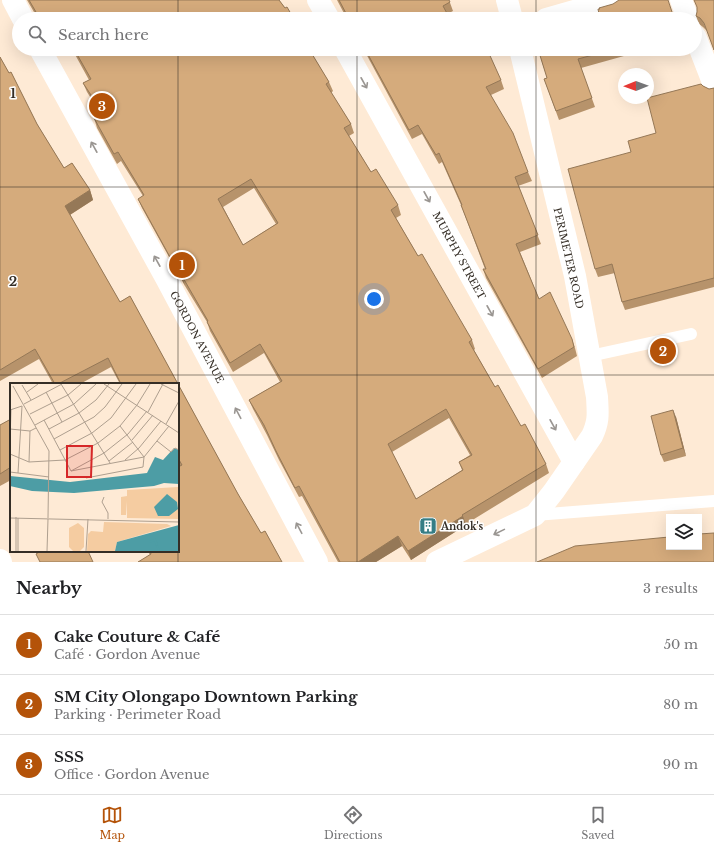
<!DOCTYPE html>
<meta charset="utf-8">
<style>
body{margin:0;font-family:"Libre Baskerville",serif;background:#f6f6f6;color:#202124}
.controls{position:absolute;right:12px;bottom:12px;display:grid;overflow:hidden;border-radius:0px;box-shadow:0 4px 16px #0002}
.controls button{width:36px;height:36px;display:grid;place-items:center;padding:0;border:0;border-bottom:1px solid #e0e0e0;background:#fff;color:#202124;font:20px sans-serif}
.compass{position:absolute;left:618px;top:68px;width:36px;height:36px;border-radius:50%;background:#fff;box-shadow:0 4px 16px #0002;rotate:269deg}
.you{position:absolute;left:374px;top:299px;width:14px;height:14px;margin:-10px;border:3px solid #fff;border-radius:50%;background:#1a73e8;box-shadow:0 0 0 6px #1a73e833}
.badge{display:grid;place-items:center;width:26px;height:26px;border-radius:50%;background:#b45309;color:#fff;font-size:13px;font-weight:700}
.pin{position:absolute;translate:-50% -50%;border:2px solid #fff;box-shadow:0 1px 4px #0006}
.list{margin:0;padding:0;list-style:none}
h2{display:flex;justify-content:space-between;align-items:center;height:52px;margin:0;padding:0 16px;font-size:17px}
h2 small{font-size:13px;font-weight:400;color:#757577}
.list li{display:grid;grid-template-columns:26px 1fr auto;gap:12px;align-items:center;box-sizing:border-box;height:60px;padding:0 16px;border-top:1px solid #e0e0e0}
.list b{display:block;font-size:15px;white-space:nowrap}
.list p{margin:0;font-size:13px;white-space:nowrap;color:#757577}
.list em{font-size:13px;font-style:normal;color:#757577}
.icon{flex:none;width:22px;height:22px;fill:none;stroke:currentColor;stroke-width:2;stroke-linecap:round;stroke-linejoin:round}
.map{position:relative;flex:none;width:714px;height:562px;overflow:hidden}
.search{position:absolute;background:#fff;box-shadow:0 4px 16px #0002;left:12px;right:12px;top:12px;height:44px;display:flex;align-items:center;gap:10px;box-sizing:border-box;padding:0 14px;border-radius:22px;color:#757577;font-size:15px}
.sheet{height:232px;background:#fff}
nav{display:flex;justify-content:space-around;align-items:center;box-sizing:border-box;height:56px;border-top:1px solid #e0e0e0;background:#fff;font-size:11px;color:#757577}
nav a{display:grid;justify-items:center;gap:2px}
nav .on{color:#b45309}
.map>svg:first-child{display:block}
.lines{fill:none;stroke-linecap:round;stroke-linejoin:round}
.service{stroke:#fff;stroke-width:12}
.minor{stroke:#fff;stroke-width:22}
.secondary{stroke:#fff;stroke-width:22}
.wall{fill:#b7936b;fill-rule:evenodd}
.shaded-wall{fill:#957857}
.building{fill:#d5ab7c;stroke:#957857;fill-rule:evenodd}
.oneway{stroke:#9a9692}
.grid{fill:none;stroke:#352e26;stroke-width:1;stroke-opacity:0.55}
.labels{text-anchor:middle;stroke-width:3;stroke-linejoin:round;paint-order:stroke}
.street-label{font-size:10px;fill:#352e26;stroke:#fff}
.poi-label{font-size:10px;font-weight:bold;fill:#352e26;stroke:#fff;text-anchor:start}
.inset-river{fill:none;stroke:#4d9da5;stroke-width:2}
.inset-road{fill:none;stroke:#ae9f8f;stroke-width:1}
.view{fill:#d62828;fill-opacity:0.15;stroke:#d62828;stroke-width:2}
.inset-edge{fill:none;stroke:#352e26;stroke-width:2}
.grid-label{font-size:13px;text-anchor:middle;font-weight:bold;fill:#352e26;stroke:#fff;stroke-width:3;stroke-linejoin:round;paint-order:stroke}
</style>
<div class="map">
<svg width="714" height="562" viewBox="0 0 714 562">
<rect width="100%" height="100%" fill="#feead5"/>
<g class="lines">
<!-- service -->
<g class="service">
<polyline points="590,356 691,334"/>
<polyline points="535,515 714,501"/>
</g>
<!-- minor -->
<g class="minor">
<polyline points="318,0 329,19"/>
<polyline points="507,0 512,19"/>
<polyline points="681,0 688,19"/>
<polyline points="546,19 613,0"/>
<polyline points="695,36 714,85"/>
<path id="s1" d="M 345,49 L 574,462"/>
<polyline points="0,560 1,562"/>
<path d="M 437,562 L 535,515 L 554,491 L 592,436 C 599,421 598,414 597,397 L 575,276 L 520,49"/>
</g>
<!-- secondary -->
<g class="secondary">
<polyline points="13,0 23,19"/>
<path id="s2" d="M 40,49 L 166,278 L 317,562"/>
</g>
</g>
<!-- wall -->
<g class="wall">
<polygon points="27,0 279,0 285,8 294,19 38,19"/>
<polygon points="337,0 449,0 453,11 447,14 450,19 347,19"/>
<polygon points="697,7 707,31 703,27 699,24 696,16 697,12"/>
<path d="M 72,49 L 311,49 L 312,50 L 310,51 L 329,82 L 333,91 L 331,93 L 351,124 L 354,133 L 349,136 L 371,172 L 398,205 L 401,215 L 396,218 L 418,256 L 472,340 L 475,349 L 474,350 L 495,387 L 521,426 L 546,464 L 549,473 L 466,524 L 466,525 L 411,560 L 402,546 L 376,562 L 338,562 L 302,496 L 299,497 L 279,460 L 267,435 L 253,409 L 249,400 L 280,382 L 264,353 L 233,372 L 210,331 L 207,322 L 185,286 L 142,208 L 138,199 L 143,196 L 121,161 L 117,164 L 97,128 L 94,118 L 101,114 L 87,92 L 83,83 L 89,80 ZM 254,188 L 276,224 L 243,245 L 223,207 ZM 449,418 L 470,455 L 459,462 L 462,470 L 416,499 L 392,452 Z"/>
<polygon points="362,49 466,49 468,54 501,80 504,89 491,95 528,172 532,181 518,186 541,244 520,252 539,299 572,339 575,348 577,356 542,378 486,278 483,269 485,269 461,205 442,162 439,164 422,134 412,139 364,50 364,51"/>
<polygon points="538,49 649,49 581,68 595,107 559,120 544,79 547,78"/>
<polygon points="0,57 9,73 11,72 37,124 64,168 72,163 90,190 93,200 70,215 120,302 130,296 238,494 261,533 265,531 282,562 138,562 150,555 148,551 178,551 178,467 180,465 178,461 178,384 120,384 111,367 80,384 53,384 39,359 0,381"/>
<polygon points="703,86 709,89 714,88 714,287 625,310 622,302 615,273 598,277 595,269 631,152 656,133"/>
<polygon points="676,417 686,456 664,462 661,455"/>
<polygon points="11,419 11,480 0,486 0,425"/>
</g>
<!-- shaded-wall -->
<g class="shaded-wall">
<polygon points="90,190 93,200 68,216 65,206"/>
<polygon points="182,276 185,286 181,277"/>
<polygon points="673,410 676,417 686,456 683,448"/>
<polygon points="463,516 466,525 411,560 408,551"/>
<polygon points="398,536 402,546 376,562 358,562"/>
</g>
<!-- building -->
<g class="building">
<polygon points="29,0 279,0 285,8 287,7 294,19 40,19"/>
<polygon points="339,0 449,0 450,2 443,6 450,19 349,19"/>
<polygon points="619,0 668,0 673,15 676,19 582,19 599,14 598,9 600,9 599,8 613,4"/>
<polygon points="694,0 714,0 714,50 704,23 700,18 696,16 697,12 697,7"/>
<path d="M 74,49 L 309,49 L 329,82 L 326,84 L 351,124 L 344,128 L 371,172 L 376,169 L 398,205 L 391,210 L 418,256 L 422,254 L 472,340 L 469,342 L 495,387 L 498,385 L 521,426 L 525,424 L 546,464 L 462,515 L 463,516 L 408,551 L 398,536 L 358,562 L 340,562 L 299,486 L 295,488 L 276,451 L 264,425 L 249,400 L 282,381 L 260,344 L 230,363 L 207,322 L 208,321 L 182,276 L 181,277 L 138,199 L 144,195 L 118,152 L 114,154 L 94,118 L 103,113 L 83,83 L 91,79 ZM 251,179 L 278,223 L 243,245 L 218,199 ZM 446,409 L 472,455 L 459,462 L 463,470 L 416,499 L 388,444 Z"/>
<polygon points="365,49 466,49 468,54 479,49 487,49 501,80 486,87 513,133 528,172 515,177 538,235 516,244 539,299 550,292 572,339 574,347 538,369 483,269 486,269 461,205 462,205 439,153 436,155 418,125 409,130"/>
<polygon points="538,49 615,49 578,59 592,98 556,111 544,79 547,78"/>
<polygon points="0,57 9,73 11,72 37,124 64,168 72,163 90,190 65,206 120,302 130,296 238,494 261,533 265,531 282,562 138,562 151,554 150,551 178,551 178,467 182,465 178,458 178,384 121,384 108,358 58,384 55,384 35,349 0,370"/>
<polygon points="701,84 703,86 709,89 714,88 714,278 622,302 612,264 595,269 568,169 631,152 628,141 656,133 647,98"/>
<polygon points="673,410 683,448 661,455 651,416"/>
<polygon points="11,419 11,467 0,474 0,425"/>
<polygon points="714,533 714,562 537,562 575,546 669,537 669,547 699,547 699,534"/>
<polygon points="41,551 88,551 93,562 40,562 36,554"/>
</g>
<!-- one-way arrows -->
<defs><path id="oneway-shaft" d="M-6 0H5M1.5-3L5.5 0L1.5 3" fill="none" stroke-width="1.6" stroke-linecap="round" stroke-linejoin="round"/></defs>
<g class="oneway">
<use href="#oneway-shaft" transform="translate(364 83) rotate(61)"/>
<use href="#oneway-shaft" transform="translate(94 147) rotate(-119)"/>
<use href="#oneway-shaft" transform="translate(427 197) rotate(61)"/>
<use href="#oneway-shaft" transform="translate(157 261) rotate(-119)"/>
<use href="#oneway-shaft" transform="translate(490 311) rotate(61)"/>
<use href="#oneway-shaft" transform="translate(238 413) rotate(-118)"/>
<use href="#oneway-shaft" transform="translate(553 425) rotate(61)"/>
<use href="#oneway-shaft" transform="translate(299 528) rotate(-118)"/>
<use href="#oneway-shaft" transform="translate(499 532) rotate(154)"/>
</g>
<!-- grid -->
<path class="grid" d="M 178,0 L 178,19M 357,0 L 357,19M 536,0 L 536,19M 178,49 L 178,562M 357,49 L 357,562M 536,49 L 536,562M 0,187 L 714,187M 0,375 L 714,375"/>
<!-- icons -->
<defs>
<symbol id="building-square" viewBox="-11 -11 22 22"><rect x="-9" y="-9" width="18" height="18" rx="4" fill="#357d85" stroke="#fff"/><path d="M-4-6H4V6H1V3H-1V6H-4ZM-2.5-4.3h1.7v1.8h-1.7ZM.8-4.3h1.7v1.8H.8ZM-2.5-1h1.7V.8h-1.7ZM.8-1h1.7V.8H.8Z" fill="#fff"/></symbol>
</defs>
<g fill-rule="evenodd">
<use href="#building-square" x="418" y="516" width="20" height="20"/>
</g>
<g class="labels">
<!-- street labels -->
<g class="street-label">
<text dy="4" stroke="none"><textPath href="#s1" startOffset="236">MURPHY STREET</textPath></text>
<text transform="translate(569 258) rotate(77)" y="4">PERIMETER ROAD</text>
<text dy="4" stroke="none"><textPath href="#s2" startOffset="328">GORDON AVENUE</textPath></text>
</g>
<!-- poi labels -->
<g class="poi-label">
<text x="441" y="530">Andok's</text>
</g>
</g>
<!-- overview -->
<g transform="translate(10 383)">
<rect width="169" height="169" fill="#feead5"/>
<path d="M 168,104 L 169,136 L 117,135 L 117,118 L 116,132 L 111,132 L 111,114 L 117,113 L 117,107 ZM 94,139 L 157,141 L 161,143 L 107,159 L 105,168 L 77,168 L 78,151 L 81,148 L 93,149 ZM 68,140 L 74,145 L 74,164 L 70,168 L 63,168 L 59,164 L 59,145 Z" fill="#f5cca1"/>
<path d="M 164,65 L 169,67 L 169,101 L 154,100 L 144,103 L 64,110 L 22,108 L 0,103 L 0,93 L 60,99 L 137,90 L 145,74 L 153,77 ZM 157,111 L 167,119 L 168,126 L 159,133 L 148,133 L 144,124 ZM 169,142 L 169,168 L 105,168 L 107,159 Z" fill="#4d9da5"/>
<path class="inset-river" d="M 139,159 L 145,157 L 149,168"/>
<path class="inset-road" d="M 51,1 L 100,80M 94,1 L 169,50M 151,1 L 169,10M 12,2 L 21,17M 3,3 L 39,68 L 38,135M 17,9 L 28,1M 36,9 L 52,39M 14,21 L 52,1M 0,27 L 12,23M 138,29 L 153,1M 20,31 L 58,12 L 71,1M 34,37 L 61,88M 156,41 L 169,18M 25,42 L 64,21 L 86,1M 0,46 L 20,48 L 26,45M 39,46 L 69,30 L 86,17 L 99,1M 44,56 L 84,34 L 95,24 L 112,1M 0,57 L 1,27M 122,57 L 143,32M 147,58 L 161,69 L 165,65 L 169,67M 50,67 L 82,50 L 101,35 L 126,1M 0,71 L 19,79 L 55,77 L 88,60 L 110,43 L 127,22 L 140,1M 134,74 L 159,43M 115,77 L 129,65 L 151,38M 99,78 L 123,59M 19,79 L 20,48M 61,88 L 94,70 L 118,51 L 137,28M 61,88 L 134,74M 0,89 L 39,94M 8,90 L 12,23M 76,95 L 133,84 L 134,74 L 110,43M 94,114 L 92,119 L 98,130 L 98,136M 0,135 L 169,139M 6,168 L 6,134M 8,168 L 8,135M 37,168 L 38,136M 76,168 L 78,136"/>
<path class="view" d="M 57,63 L 82,63 L 81,94 L 57,94 Z"/>
<rect width="169" height="169" class="inset-edge"/>
</g>
<g class="grid-label">
<text x="13" y="98">1</text>
<text x="13" y="286">2</text>
</g>
</svg>
<div class="controls">
<button><svg class="icon" aria-label="layers" viewBox="0 0 24 24"><path d="M12 4l9 5-9 5-9-5zM3 14l9 5 9-5"/></svg></button>
</div>
<svg class="compass" viewBox="-18 -18 36 36"><path d="M0-13l5 13h-10z" fill="#e53935"/><path d="M0 13l5-13h-10z" fill="#757577"/></svg>
<div class="you"></div>
<div class="pin badge" style="left:182px;top:265px">1</div>
<div class="pin badge" style="left:663px;top:351px">2</div>
<div class="pin badge" style="left:102px;top:106px">3</div>
<div class="search"><svg class="icon" aria-label="search" viewBox="0 0 24 24"><circle cx="10" cy="10" r="6"/><path d="M15 15l6 6"/></svg>Search here</div>
</div>
<section class="sheet">
<h2>Nearby<small>3 results</small></h2>
<ul class="list">
<li><span class="badge">1</span><div><b>Cake Couture &amp; Café</b><p>Café · Gordon Avenue</p></div><em>50 m</em></li>
<li><span class="badge">2</span><div><b>SM City Olongapo Downtown Parking</b><p>Parking · Perimeter Road</p></div><em>80 m</em></li>
<li><span class="badge">3</span><div><b>SSS</b><p>Office · Gordon Avenue</p></div><em>90 m</em></li>
</ul>
</section>
<nav>
<a class="on"><svg class="icon" aria-label="map" viewBox="0 0 24 24"><path d="M3 6l6-2 6 2 6-2v14l-6 2-6-2-6 2zM9 4v14M15 6v14"/></svg>Map</a>
<a><svg class="icon" aria-label="directions" viewBox="0 0 24 24"><path d="M12 3l9 9-9 9-9-9zM9 14v-3h6M13 9l2 2-2 2"/></svg>Directions</a>
<a><svg class="icon" aria-label="saved" viewBox="0 0 24 24"><path d="M7 4h10v16l-5-4-5 4z"/></svg>Saved</a>
</nav>
